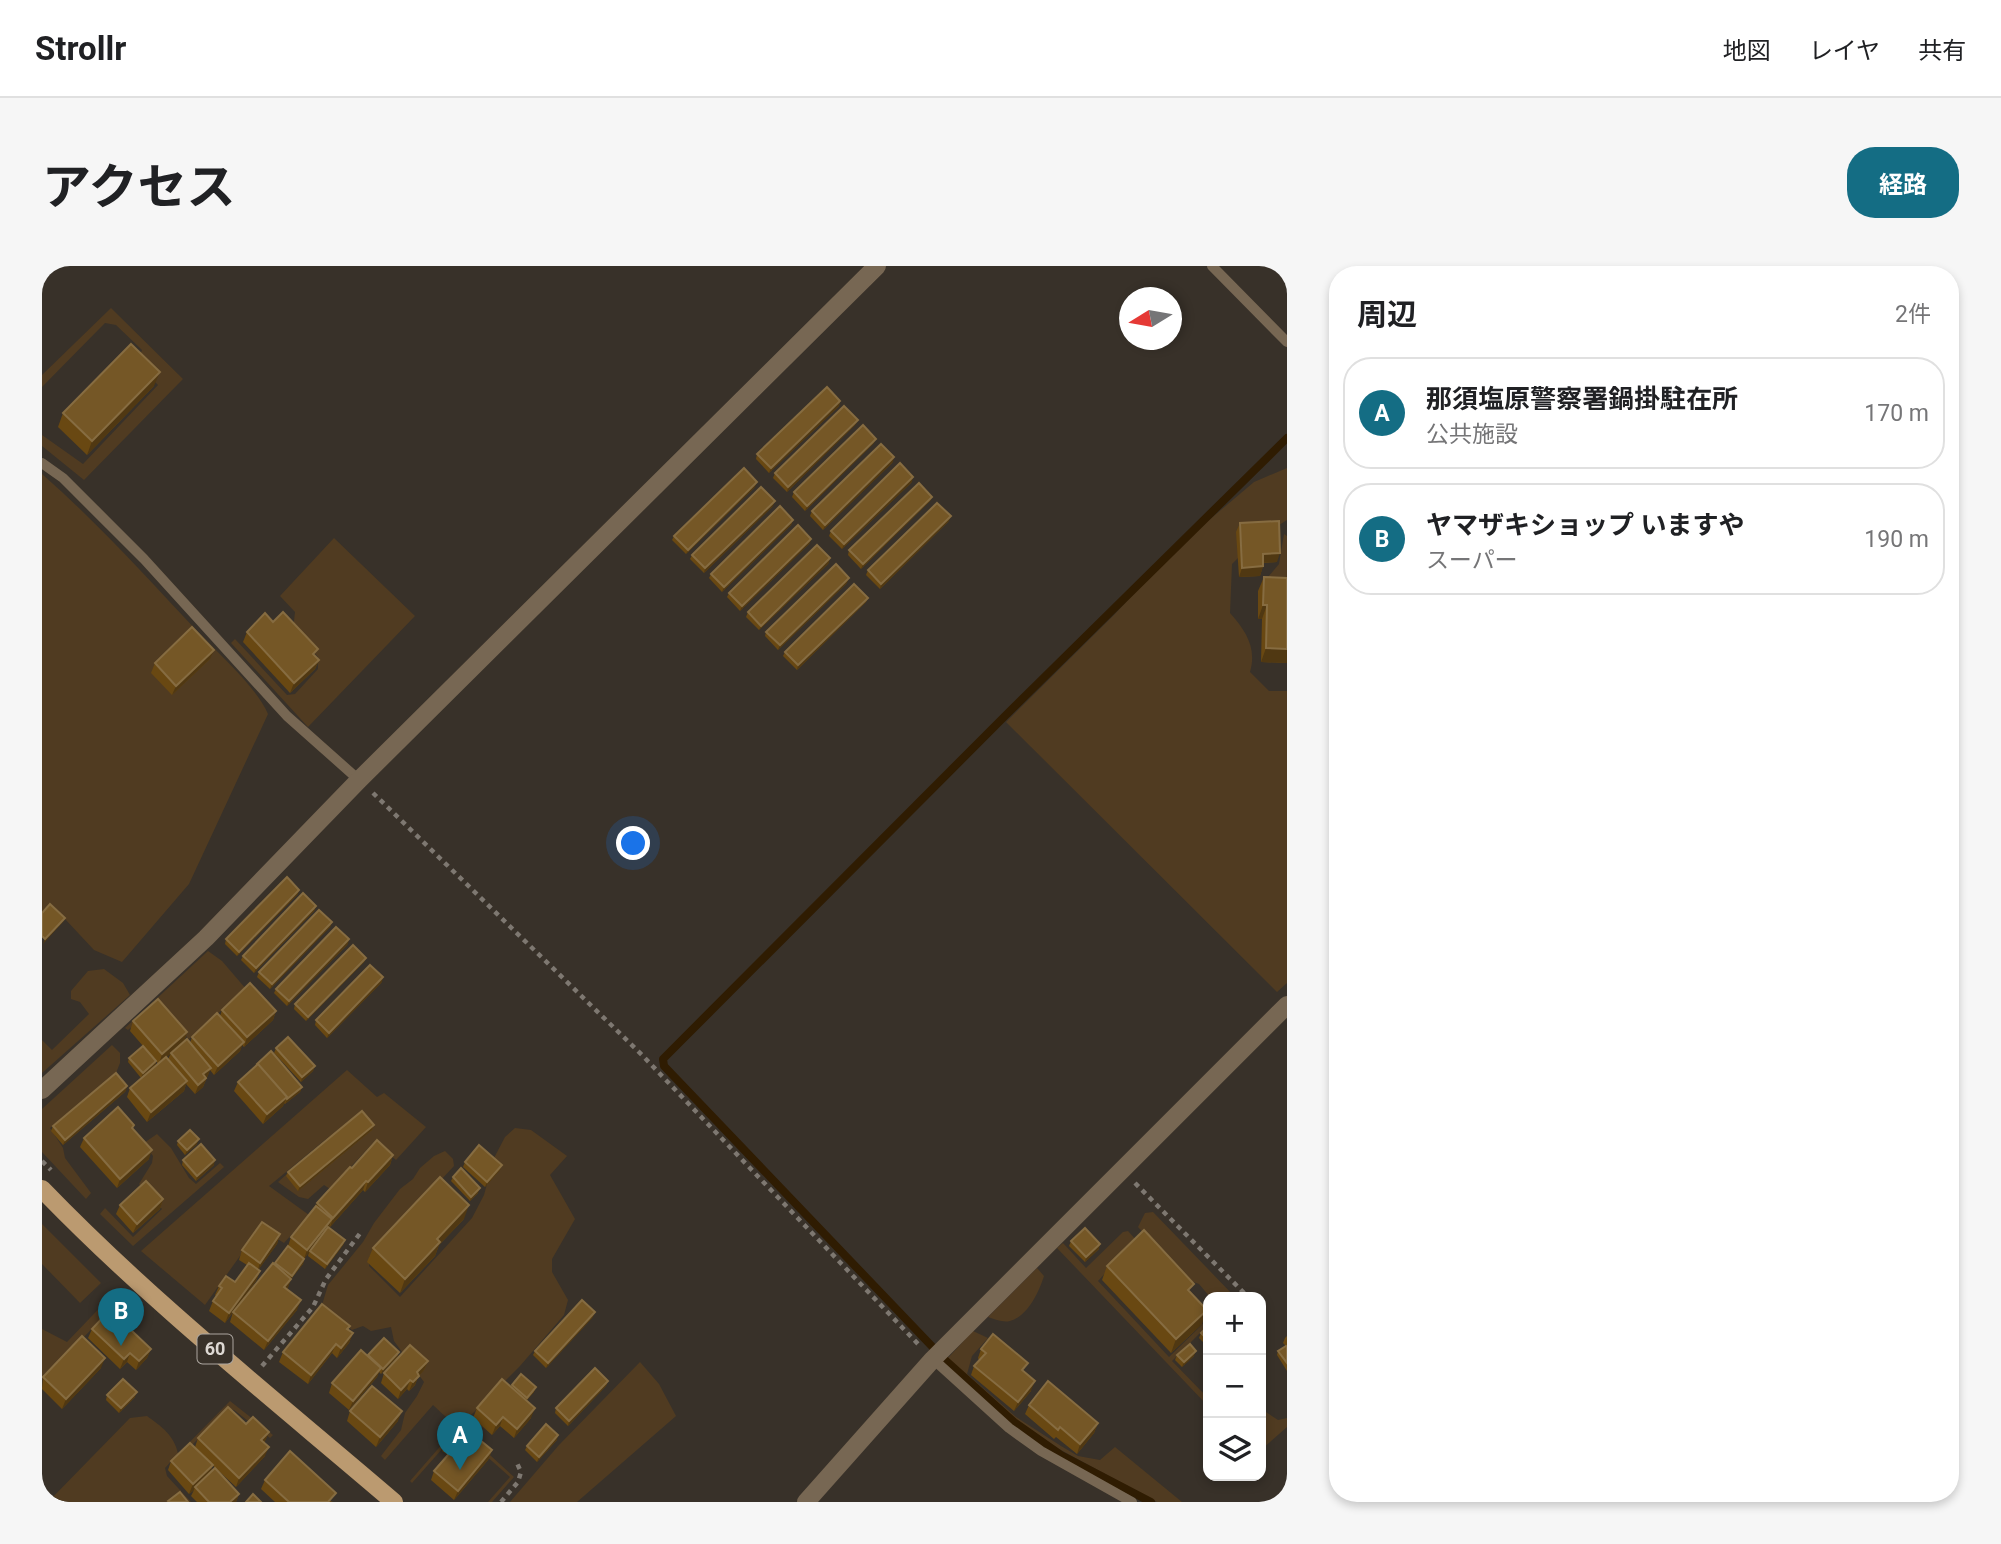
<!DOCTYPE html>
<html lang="ja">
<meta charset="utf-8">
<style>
body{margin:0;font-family:Roboto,"Noto Sans JP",sans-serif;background:#f6f6f6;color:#202124}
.controls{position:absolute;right:21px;bottom:21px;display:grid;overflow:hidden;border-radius:14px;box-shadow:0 4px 10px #0003}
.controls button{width:63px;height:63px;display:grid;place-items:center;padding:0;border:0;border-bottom:2px solid #e0e0e0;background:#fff;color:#202124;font:35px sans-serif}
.compass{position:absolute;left:1077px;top:21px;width:63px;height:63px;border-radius:50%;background:#fff;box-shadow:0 4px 10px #0003;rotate:259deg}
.you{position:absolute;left:592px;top:578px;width:24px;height:24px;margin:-18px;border:5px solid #fff;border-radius:50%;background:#1a73e8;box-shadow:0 0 0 10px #1a73e833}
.badge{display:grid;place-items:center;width:46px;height:46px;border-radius:50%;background:#146d84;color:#fff;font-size:23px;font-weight:700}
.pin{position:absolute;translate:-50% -58px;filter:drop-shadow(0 2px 4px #0008)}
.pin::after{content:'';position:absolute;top:37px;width:24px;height:21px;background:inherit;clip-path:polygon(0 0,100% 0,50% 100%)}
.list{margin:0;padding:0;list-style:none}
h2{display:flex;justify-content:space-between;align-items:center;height:91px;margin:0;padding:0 28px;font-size:30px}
h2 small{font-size:23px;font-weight:400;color:#757577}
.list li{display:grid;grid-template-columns:46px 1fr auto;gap:21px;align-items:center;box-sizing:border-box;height:112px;margin:0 14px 14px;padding:0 14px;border:2px solid #e0e0e0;border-radius:28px}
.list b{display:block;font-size:26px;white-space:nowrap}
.list p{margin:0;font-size:23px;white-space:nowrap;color:#757577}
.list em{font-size:23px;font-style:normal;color:#757577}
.icon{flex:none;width:38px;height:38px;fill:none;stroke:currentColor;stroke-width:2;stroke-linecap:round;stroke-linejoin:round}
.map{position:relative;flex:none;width:1245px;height:1236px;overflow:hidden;border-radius:28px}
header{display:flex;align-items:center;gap:42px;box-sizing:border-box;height:98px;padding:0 35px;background:#fff;border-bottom:2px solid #e0e0e0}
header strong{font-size:33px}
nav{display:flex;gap:38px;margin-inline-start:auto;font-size:24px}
.intro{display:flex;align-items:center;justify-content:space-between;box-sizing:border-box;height:168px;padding:0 42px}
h1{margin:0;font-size:49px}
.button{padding:18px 32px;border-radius:28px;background:#146d84;color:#fff;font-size:24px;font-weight:700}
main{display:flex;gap:42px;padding:0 42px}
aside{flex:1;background:#fff;border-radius:28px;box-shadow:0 4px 10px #0003}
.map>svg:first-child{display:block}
.green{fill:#503b21}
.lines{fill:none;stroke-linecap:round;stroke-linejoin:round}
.stream{stroke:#2f1c02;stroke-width:8}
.path{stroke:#7e7871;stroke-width:4.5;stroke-dasharray:5 5;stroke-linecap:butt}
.lane{stroke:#776753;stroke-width:10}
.street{stroke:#776753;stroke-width:18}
.primary{stroke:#bb9a70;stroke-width:18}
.wall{fill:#694812}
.shaded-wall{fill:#503812}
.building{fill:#755726;stroke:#866c41;stroke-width:2}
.labels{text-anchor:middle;stroke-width:5;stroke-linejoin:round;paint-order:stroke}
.shield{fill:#383129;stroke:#aca6a0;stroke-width:2}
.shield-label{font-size:18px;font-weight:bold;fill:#ddd8d3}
</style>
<header>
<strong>Strollr</strong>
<nav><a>地図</a><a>レイヤ</a><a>共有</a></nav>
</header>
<div class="intro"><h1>アクセス</h1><a class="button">経路</a></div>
<main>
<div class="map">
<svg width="1245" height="1236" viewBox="0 0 1245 1236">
<rect width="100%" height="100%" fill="#383129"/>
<!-- green -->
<g class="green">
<polygon points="69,42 141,113 42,214 0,180 0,169 41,198 116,119 95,97 100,84 74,59 63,57 0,121 0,109"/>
<path d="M 1245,202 L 1245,254 L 1215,273 L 1190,298 L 1188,347 C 1204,365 1215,382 1208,406 L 1227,425 L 1245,425 L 1245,717 L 1235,726 L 964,456 L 1072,349 L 1134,282 L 1212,216 Z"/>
<path d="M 0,208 C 56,257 106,313 157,367 C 178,389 215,422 226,448 L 147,618 L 80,696 L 52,684 L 9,638 L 0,646 Z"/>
<polygon points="1242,268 1245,270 1245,320 1228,320 1226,311 1237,298"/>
<polygon points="292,272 373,350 266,461 189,377 193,373 245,429 253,428 276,403 276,391 251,364 253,346 238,330"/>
<polygon points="166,685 180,695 204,723 147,773 114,740 86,764 83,762"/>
<polygon points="62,703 81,717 88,729 0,807 0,774 10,784 47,748 38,736 29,733 29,725 46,705"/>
<polygon points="70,779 78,787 78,797 72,812 8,862 21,882 23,892 49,927 44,933 0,886 0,843"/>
<polygon points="305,804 335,831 342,827 384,861 354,894 332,876 288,923 282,919 266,933 257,931 236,916 289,869 227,920 267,949 242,977 218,962 163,1039 99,985"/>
<path d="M 473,862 L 489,864 L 525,890 L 508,909 L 533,953 L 510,993 L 510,1006 L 526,1034 L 522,1049 L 478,1100 L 424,1154 C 409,1159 402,1149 391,1139 L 343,1194 L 339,1190 L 359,1164 L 363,1147 L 375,1130 L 382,1116 L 352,1075 L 349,1061 L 329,1065 L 321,1060 L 310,1064 L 280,1039 L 286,1019 L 321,976 L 332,957 L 358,923 L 371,913 L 378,902 L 392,890 L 403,885 L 411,893 L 412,900 L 327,991 L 327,1000 L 358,1031 L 430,952 L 442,929 L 452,892 L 463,871 Z"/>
<polygon points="115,868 129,882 147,912 154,918 178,897 182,901 91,980 58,948 63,942 91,971 120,943 97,918 110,897 111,890 102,877"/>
<polygon points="1111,946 1193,1031 1168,1031 1157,1018 1146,1014 1096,961 1103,947"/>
<polygon points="0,958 59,1017 38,1037 0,998"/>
<polygon points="1086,965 1094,974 1056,1015 1127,1091 1166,1053 1166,1059 1130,1095 1166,1132 1166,1140 1015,982 1021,977 1044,1002 1081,966"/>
<path d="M 995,1002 L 1002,1010 C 997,1026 986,1050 968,1055 C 961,1057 953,1053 946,1051 Z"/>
<polygon points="69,1030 76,1036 0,1114 0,1063 25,1076"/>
<polygon points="931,1065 946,1072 930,1090 925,1108 974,1151 1019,1180 1036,1190 1058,1194 1073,1181 1140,1236 1115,1236 1017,1183 973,1154 905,1093"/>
<polygon points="598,1096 617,1118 634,1150 535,1236 468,1236 517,1179"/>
<path d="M 188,1135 L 231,1169 L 228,1172 L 192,1144 L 186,1143 L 138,1191 L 135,1189 L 123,1202 L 125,1210 L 149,1236 L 6,1236 L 88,1152 L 105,1150 C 119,1160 133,1170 136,1188 Z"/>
<polygon points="1221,1144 1236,1154 1245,1152 1245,1161 1219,1184 1219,1145"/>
<polygon points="416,1160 472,1211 450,1236 446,1236 468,1211 416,1165 370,1217 368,1215"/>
</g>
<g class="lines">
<!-- stream -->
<polyline class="stream" points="1109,1236 1019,1189 972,1156 903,1094 622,800 621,793 963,450 1245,172"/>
<!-- path -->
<g class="path">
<polyline points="331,527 600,789 876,1078"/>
<polyline points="0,895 9,904"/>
<polyline points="1093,917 1206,1031"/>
<polyline points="220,1100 271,1041 284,1013 319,966"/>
<polyline points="459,1236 476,1216 479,1206 474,1195"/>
</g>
<!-- lane -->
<g class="lane">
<polyline points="1170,0 1245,76"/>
<polyline points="0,197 21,212 102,293 245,450 317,514"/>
<polyline points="891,1093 967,1162 999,1185 1090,1236"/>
</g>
<!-- street -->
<g class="street">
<polyline points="0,824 164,672 317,514 835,0"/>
<polyline points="764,1236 891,1093 1245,739"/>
</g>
<!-- primary -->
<path class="primary" d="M 0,923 C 109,1036 233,1134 352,1236"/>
</g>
<!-- wall -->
<g class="wall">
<polygon points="112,120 45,189 16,161 21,147"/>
<polygon points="798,135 797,140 727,207 714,193 715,188"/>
<polygon points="814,158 745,226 731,212 733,207"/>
<polygon points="832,177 763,245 750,231 752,226"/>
<polygon points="851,196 781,264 768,250 770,245"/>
<polygon points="870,216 800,283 787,270 789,265"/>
<polygon points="713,221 644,288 630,274 632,270"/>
<polygon points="890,231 888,235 819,303 806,289 807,284"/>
<polygon points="731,240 662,307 648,293 650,289"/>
<polygon points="751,254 749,259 680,326 667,312 669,308"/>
<polygon points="907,255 838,323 824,309 826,304"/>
<polygon points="1198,257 1235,296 1221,297 1221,300 1218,310 1197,311 1194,266"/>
<polygon points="768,277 698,345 685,331 687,327"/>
<polygon points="787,297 717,364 704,351 706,346"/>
<polygon points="1222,311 1245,312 1245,397 1219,396 1220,353 1216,353 1216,325"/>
<polygon points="805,317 736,384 723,370 724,366"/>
<polygon points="826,332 824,336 755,404 741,390 743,386"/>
<polygon points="231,356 277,394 273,403 248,427 201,376 205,366"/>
<polygon points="168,393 130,429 109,407 113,397"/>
<polygon points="256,628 195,690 183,678 184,673"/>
<polygon points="274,640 272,645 212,707 199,694 201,690"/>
<polygon points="290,656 288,661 228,723 215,711 217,706"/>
<polygon points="306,678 245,740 232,727 234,723"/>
<polygon points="324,692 322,696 264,755 252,743 253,738"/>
<polygon points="340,716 285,772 273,759 274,754"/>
<polygon points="180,744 234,745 231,754 202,781 200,779 198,785 172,809 168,804 161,821 153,828 144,818 142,825 105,856 85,831 88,822 116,798 114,795 113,800 99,812 86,796 87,792 101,780 88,765 91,755 145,766 142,776 122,793 126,793 129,787 148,777 150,771 178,750"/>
<polygon points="234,782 273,800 271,805 259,816 232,787"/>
<polygon points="196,816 260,821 258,826 243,838 242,837 241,840 221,858 192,825"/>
<polygon points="84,825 21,879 9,865 11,860"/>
<polygon points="332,859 330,864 256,925 244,910 246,906"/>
<polygon points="91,863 107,893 75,922 38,881 42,872"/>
<polygon points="136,875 155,878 143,889 135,879"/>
<polygon points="351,889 348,899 323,926 321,924 288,961 287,960 287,962 303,974 301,979 283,1003 266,990 267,986 262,993 261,998 249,1013 245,1023 255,1044 222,1084 188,1056 191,1046 233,999 246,980 249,971 274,940 275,937 310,902"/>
<polygon points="141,894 172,899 154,915 140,899"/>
<polygon points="423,896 458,904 443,921 421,901"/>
<polygon points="411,911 436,927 428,935 409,915"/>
<polygon points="121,933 118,943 91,967 74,948 78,939"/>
<polygon points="422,953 397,979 393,990 358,1027 325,996 331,982"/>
<polygon points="238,968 235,978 216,1004 218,1005 214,1015 183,1057 167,1045 171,1035 174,1030 173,1029 177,1020 193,1016 205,999 197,994 200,984"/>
<polygon points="1029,975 1057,983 1043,996 1027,980"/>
<polygon points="1065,1000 1149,1026 1160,1058 1129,1087 1060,1014"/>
<polygon points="70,1046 82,1046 76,1052 109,1083 105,1092 94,1104 85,1096 78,1103 46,1072 50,1063"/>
<polygon points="551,1051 504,1102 491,1089 493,1085"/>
<polygon points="308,1060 306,1064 311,1067 307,1077 295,1092 290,1087 266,1118 237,1096 241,1086"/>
<polygon points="1166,1060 1166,1081 1157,1072 1159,1067"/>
<polygon points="1245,1070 1245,1105 1235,1089 1236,1085 1244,1080 1241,1077 1243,1072"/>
<polygon points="939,1083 982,1106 989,1125 972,1145 929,1109 932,1100 937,1094 936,1092"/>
<polygon points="357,1086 355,1091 339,1108 337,1106 335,1111 307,1144 287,1127 290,1117 326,1089"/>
<polygon points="1135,1089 1152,1090 1140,1101 1133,1094"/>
<polygon points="386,1095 382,1104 376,1111 373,1119 367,1125 365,1123 356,1133 339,1117 342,1107"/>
<polygon points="59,1102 20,1143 0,1123 1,1111"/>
<polygon points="566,1115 564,1120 526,1160 513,1147 514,1142"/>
<polygon points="470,1119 492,1126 484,1135 489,1152 472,1172 458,1160 450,1169 431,1152 435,1142 469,1121"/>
<polygon points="65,1129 93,1131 77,1147 64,1134"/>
<polygon points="987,1139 1056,1157 1052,1167 1035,1188 1014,1171 1012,1173 983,1148"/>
<polygon points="308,1145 356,1155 334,1181 305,1155"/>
<polygon points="204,1158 227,1166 222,1177 223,1190 194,1221 166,1195 171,1199 168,1207 197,1228 194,1236 155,1236 149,1230 152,1224 147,1228 126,1204 129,1195 153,1181 156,1172"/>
<polygon points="421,1171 450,1184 446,1194 412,1234 389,1214 392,1205 406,1189 400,1185 402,1180"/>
<polygon points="515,1174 495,1196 483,1184 485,1180"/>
<polygon points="223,1214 291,1236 233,1236 219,1223"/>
</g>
<!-- shaded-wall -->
<g class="shaded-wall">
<polygon points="118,106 112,120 45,189 50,175"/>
<polygon points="798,135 797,140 727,207 729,202"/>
<polygon points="816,154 814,158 745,226 746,221"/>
<polygon points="834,173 832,177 763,245 765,240"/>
<polygon points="852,191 851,196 781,264 783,259"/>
<polygon points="871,211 870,216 800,283 802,278"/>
<polygon points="715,216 713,221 644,288 646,284"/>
<polygon points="890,231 888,235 819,303 821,298"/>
<polygon points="733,235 731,240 662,307 663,302"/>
<polygon points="909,250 907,255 838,323 839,318"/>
<polygon points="751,254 749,259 680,326 682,321"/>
<polygon points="769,273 768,277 698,345 700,340"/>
<polygon points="1238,287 1235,296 1217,297 1221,288"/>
<polygon points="788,292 787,297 717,364 719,360"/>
<polygon points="1221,300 1218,310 1197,311 1200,302"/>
<polygon points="807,312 805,317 736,384 738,379"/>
<polygon points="826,332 824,336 755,404 756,399"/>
<polygon points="1221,339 1225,339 1220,353 1216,353"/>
<polygon points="1224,382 1245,383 1245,397 1219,396"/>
<polygon points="172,384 168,393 130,429 134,420"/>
<polygon points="277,394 273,403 248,427 252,417"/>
<polygon points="257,624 256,628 195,690 197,686"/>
<polygon points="274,640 272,645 212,707 214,702"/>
<polygon points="23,652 21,656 1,678 3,673"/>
<polygon points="290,656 288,661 228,723 230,718"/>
<polygon points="307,673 306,678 245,740 247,735"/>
<polygon points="324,692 322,696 264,755 266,751"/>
<polygon points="341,711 340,716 285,772 287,767"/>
<polygon points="234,745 231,754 202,781 205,771"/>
<polygon points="145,766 142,776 117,798 120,788"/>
<polygon points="202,776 198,785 172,809 176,800"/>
<polygon points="114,795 113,800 99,812 101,807"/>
<polygon points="273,800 271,805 259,816 260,811"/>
<polygon points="169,802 161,821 153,828 161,808"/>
<polygon points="145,815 142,825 105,856 109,846"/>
<polygon points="85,820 84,825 21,879 23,874"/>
<polygon points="260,821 258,826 243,838 245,833"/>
<polygon points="245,831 241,840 221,858 225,848"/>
<polygon points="332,859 330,864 256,925 258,920"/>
<polygon points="157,873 155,878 143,889 145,884"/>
<polygon points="110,884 107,893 75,922 78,913"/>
<polygon points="351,889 348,899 323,926 326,916"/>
<polygon points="173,894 172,899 154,915 155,910"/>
<polygon points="460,899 458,904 443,921 445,916"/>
<polygon points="324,915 321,924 288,961 291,952"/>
<polygon points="438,922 436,927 428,935 429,931"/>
<polygon points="121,933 118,943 91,967 95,958"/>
<polygon points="427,939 422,953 397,979 393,990 358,1027 363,1013 395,973"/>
<polygon points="290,953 286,963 262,993 265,984"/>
<polygon points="238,968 235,978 215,1006 218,997"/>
<polygon points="303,974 301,979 283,1003 285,998"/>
<polygon points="1058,978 1057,983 1043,996 1044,991"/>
<polygon points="262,993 261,998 248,1014 249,1013 246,1022 239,1030 242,1021"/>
<polygon points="218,1005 214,1015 183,1057 187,1047"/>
<polygon points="259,1034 255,1044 222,1084 226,1075"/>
<polygon points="1165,1044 1160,1058 1129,1087 1134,1073"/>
<polygon points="553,1046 551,1051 504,1102 506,1097"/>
<polygon points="311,1067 307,1077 295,1092 299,1082"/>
<polygon points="294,1078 290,1087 266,1118 269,1109"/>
<polygon points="109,1083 105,1092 94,1104 97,1095"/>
<polygon points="1154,1085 1152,1090 1140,1101 1142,1096"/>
<polygon points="357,1086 355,1091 339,1108 341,1103"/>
<polygon points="88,1087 85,1096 78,1103 82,1093"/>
<polygon points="63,1092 59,1102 20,1143 24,1133"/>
<polygon points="386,1095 382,1104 376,1111 373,1119 367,1125 375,1106"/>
<polygon points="339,1102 335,1111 307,1144 311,1135"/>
<polygon points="368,1114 365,1123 356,1133 359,1124"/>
<polygon points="566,1115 564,1120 526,1160 527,1155"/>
<polygon points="993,1115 989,1125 972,1145 976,1136"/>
<polygon points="494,1121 492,1126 483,1136 485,1132"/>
<polygon points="95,1126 93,1131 77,1147 79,1142"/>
<polygon points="493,1142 489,1152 472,1172 475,1163"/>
<polygon points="360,1145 356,1155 334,1181 338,1171"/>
<polygon points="461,1151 458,1160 450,1169 454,1159"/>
<polygon points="1056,1157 1052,1167 1035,1188 1038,1178"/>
<polygon points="227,1166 223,1175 215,1183 219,1174"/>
<polygon points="516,1169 515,1174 495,1196 497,1191"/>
<polygon points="227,1181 223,1190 194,1221 197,1212"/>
<polygon points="450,1184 446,1194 412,1234 416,1225"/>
<polygon points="171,1199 167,1209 153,1221 152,1224 147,1228 151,1218"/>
<polygon points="197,1228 194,1236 188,1236"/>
</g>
<!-- building -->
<g class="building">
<polygon points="89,78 118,106 50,175 21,147"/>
<polygon points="785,121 798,135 729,202 715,188"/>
<polygon points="802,140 816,154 746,221 733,207"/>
<polygon points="821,159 834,173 765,240 752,226"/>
<polygon points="839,178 852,191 783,259 770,245"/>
<polygon points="858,197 871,211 802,278 789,265"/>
<polygon points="702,202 715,216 646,284 632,270"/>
<polygon points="877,217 890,231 821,298 807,284"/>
<polygon points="719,221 733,235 663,302 650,289"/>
<polygon points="895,237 909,250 839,318 826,304"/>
<polygon points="738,240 751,254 682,321 669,308"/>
<polygon points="1237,255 1238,287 1221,288 1221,300 1200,302 1198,257"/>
<polygon points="756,259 769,273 700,340 687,327"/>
<polygon points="775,279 788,292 719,360 706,346"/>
<polygon points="794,298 807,312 738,379 724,366"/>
<polygon points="1222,311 1245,312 1245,383 1224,382 1225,339 1221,339"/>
<polygon points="812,318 826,332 756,399 743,386"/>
<polygon points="241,346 276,383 271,388 277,394 252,417 205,366 223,347 231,356"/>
<polygon points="150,361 172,384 134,420 113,397"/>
<polygon points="245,611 257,624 197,686 184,673"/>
<polygon points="261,627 274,640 214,702 201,690"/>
<polygon points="8,638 23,652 3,673 0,670 0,647"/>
<polygon points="277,644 290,656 230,718 217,706"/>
<polygon points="294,661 307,673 247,735 234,723"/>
<polygon points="311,679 324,692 266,751 253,738"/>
<polygon points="328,699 341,711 287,767 274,754"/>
<polygon points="208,717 234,745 205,771 180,744"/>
<polygon points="116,733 145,766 120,788 91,755"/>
<polygon points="175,747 202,776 176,800 150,771"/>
<polygon points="246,771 273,800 260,811 234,782"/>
<polygon points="145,773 169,802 161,808 164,812 156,819 129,787"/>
<polygon points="101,780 114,795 101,807 87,792"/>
<polygon points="229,785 260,821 245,833 244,831 245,831 215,798"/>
<polygon points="124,791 145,815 109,846 88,822"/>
<polygon points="216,798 245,831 225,848 196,816"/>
<polygon points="74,807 85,820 23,874 11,860"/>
<polygon points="76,841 92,859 90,862 110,884 78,913 42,872"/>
<polygon points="320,845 332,859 258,920 246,906"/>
<polygon points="148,864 157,873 145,884 136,875"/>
<polygon points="335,874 351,889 326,916 324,915 291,952 275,937 308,901 310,902"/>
<polygon points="159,878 173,894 155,910 141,894"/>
<polygon points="437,879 460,899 445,916 423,896"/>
<polygon points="419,902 438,922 429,931 411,911"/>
<polygon points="398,911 427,939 395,973 398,976 363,1013 331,982"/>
<polygon points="104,915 121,933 95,958 78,939"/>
<polygon points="274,940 290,953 265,984 249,971"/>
<polygon points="220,956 238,968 218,997 200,984"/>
<polygon points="286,961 303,974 285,998 268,985"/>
<polygon points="1043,962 1058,978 1044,991 1029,975"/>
<polygon points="1102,964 1152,1018 1146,1024 1165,1044 1134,1073 1065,1000"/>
<polygon points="246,980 262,993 250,1010 233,997"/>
<polygon points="207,997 218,1005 187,1047 171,1035 180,1022 177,1020 184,1010 193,1016"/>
<polygon points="231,997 249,1013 242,1021 259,1034 226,1075 191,1046"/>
<polygon points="540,1034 553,1046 506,1097 493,1085"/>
<polygon points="79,1036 84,1041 75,1050 70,1046"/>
<polygon points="280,1038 308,1060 305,1063 311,1067 299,1082 294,1078 269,1109 241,1086"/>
<polygon points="68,1044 109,1083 97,1095 88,1087 82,1093 50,1063"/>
<polygon points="1166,1060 1166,1074 1159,1067"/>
<polygon points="951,1068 986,1097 980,1104 993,1115 976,1136 932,1100 944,1087 939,1083"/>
<polygon points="40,1070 63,1092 24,1133 1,1111"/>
<polygon points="342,1072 357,1086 341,1103 326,1089"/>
<polygon points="1148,1078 1154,1085 1142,1096 1135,1089"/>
<polygon points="368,1079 386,1095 375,1106 377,1110 371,1116 368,1114 359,1124 342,1107"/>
<polygon points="1244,1080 1245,1081 1245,1097 1236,1085"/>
<polygon points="319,1084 339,1102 311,1135 290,1117"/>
<polygon points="553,1102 566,1115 527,1155 514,1142"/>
<polygon points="479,1108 494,1121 485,1132 470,1119"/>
<polygon points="81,1113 95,1126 79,1142 65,1129"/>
<polygon points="460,1113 493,1142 475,1163 461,1151 454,1159 435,1142"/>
<polygon points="1006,1115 1056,1157 1038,1178 1018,1161 1016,1164 987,1139"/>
<polygon points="330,1120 360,1145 338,1171 308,1145"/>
<polygon points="186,1141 204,1158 211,1151 227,1166 219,1174 227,1181 197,1212 156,1172"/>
<polygon points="504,1158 516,1169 497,1191 485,1180"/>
<polygon points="417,1163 422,1168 408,1185 402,1180"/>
<polygon points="427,1165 450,1184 416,1225 392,1205"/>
<polygon points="148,1177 171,1199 151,1218 129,1195"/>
<polygon points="248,1185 294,1227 286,1236 247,1236 223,1214"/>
<polygon points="173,1202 197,1228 188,1236 167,1236 153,1221"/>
<polygon points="138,1226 146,1236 127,1236 126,1235"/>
<polygon points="211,1228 219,1236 204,1236"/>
</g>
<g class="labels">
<!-- shield labels -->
<rect class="shield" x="155.5" y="1068.5" width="35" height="29" rx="5"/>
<g class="shield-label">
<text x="173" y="1089">60</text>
</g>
</g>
</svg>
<div class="controls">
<button>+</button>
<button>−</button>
<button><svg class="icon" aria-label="layers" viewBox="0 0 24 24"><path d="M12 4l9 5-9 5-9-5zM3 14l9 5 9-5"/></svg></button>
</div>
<svg class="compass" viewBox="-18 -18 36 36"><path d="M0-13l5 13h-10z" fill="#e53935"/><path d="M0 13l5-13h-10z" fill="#757577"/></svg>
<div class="you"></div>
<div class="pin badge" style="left:418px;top:1204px">A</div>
<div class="pin badge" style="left:79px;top:1080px">B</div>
</div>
<aside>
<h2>周辺<small>2件</small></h2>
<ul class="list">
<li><span class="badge">A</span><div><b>那須塩原警察署鍋掛駐在所</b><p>公共施設</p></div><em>170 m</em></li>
<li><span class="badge">B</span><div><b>ヤマザキショップ いますや</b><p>スーパー</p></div><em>190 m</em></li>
</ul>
</aside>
</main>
